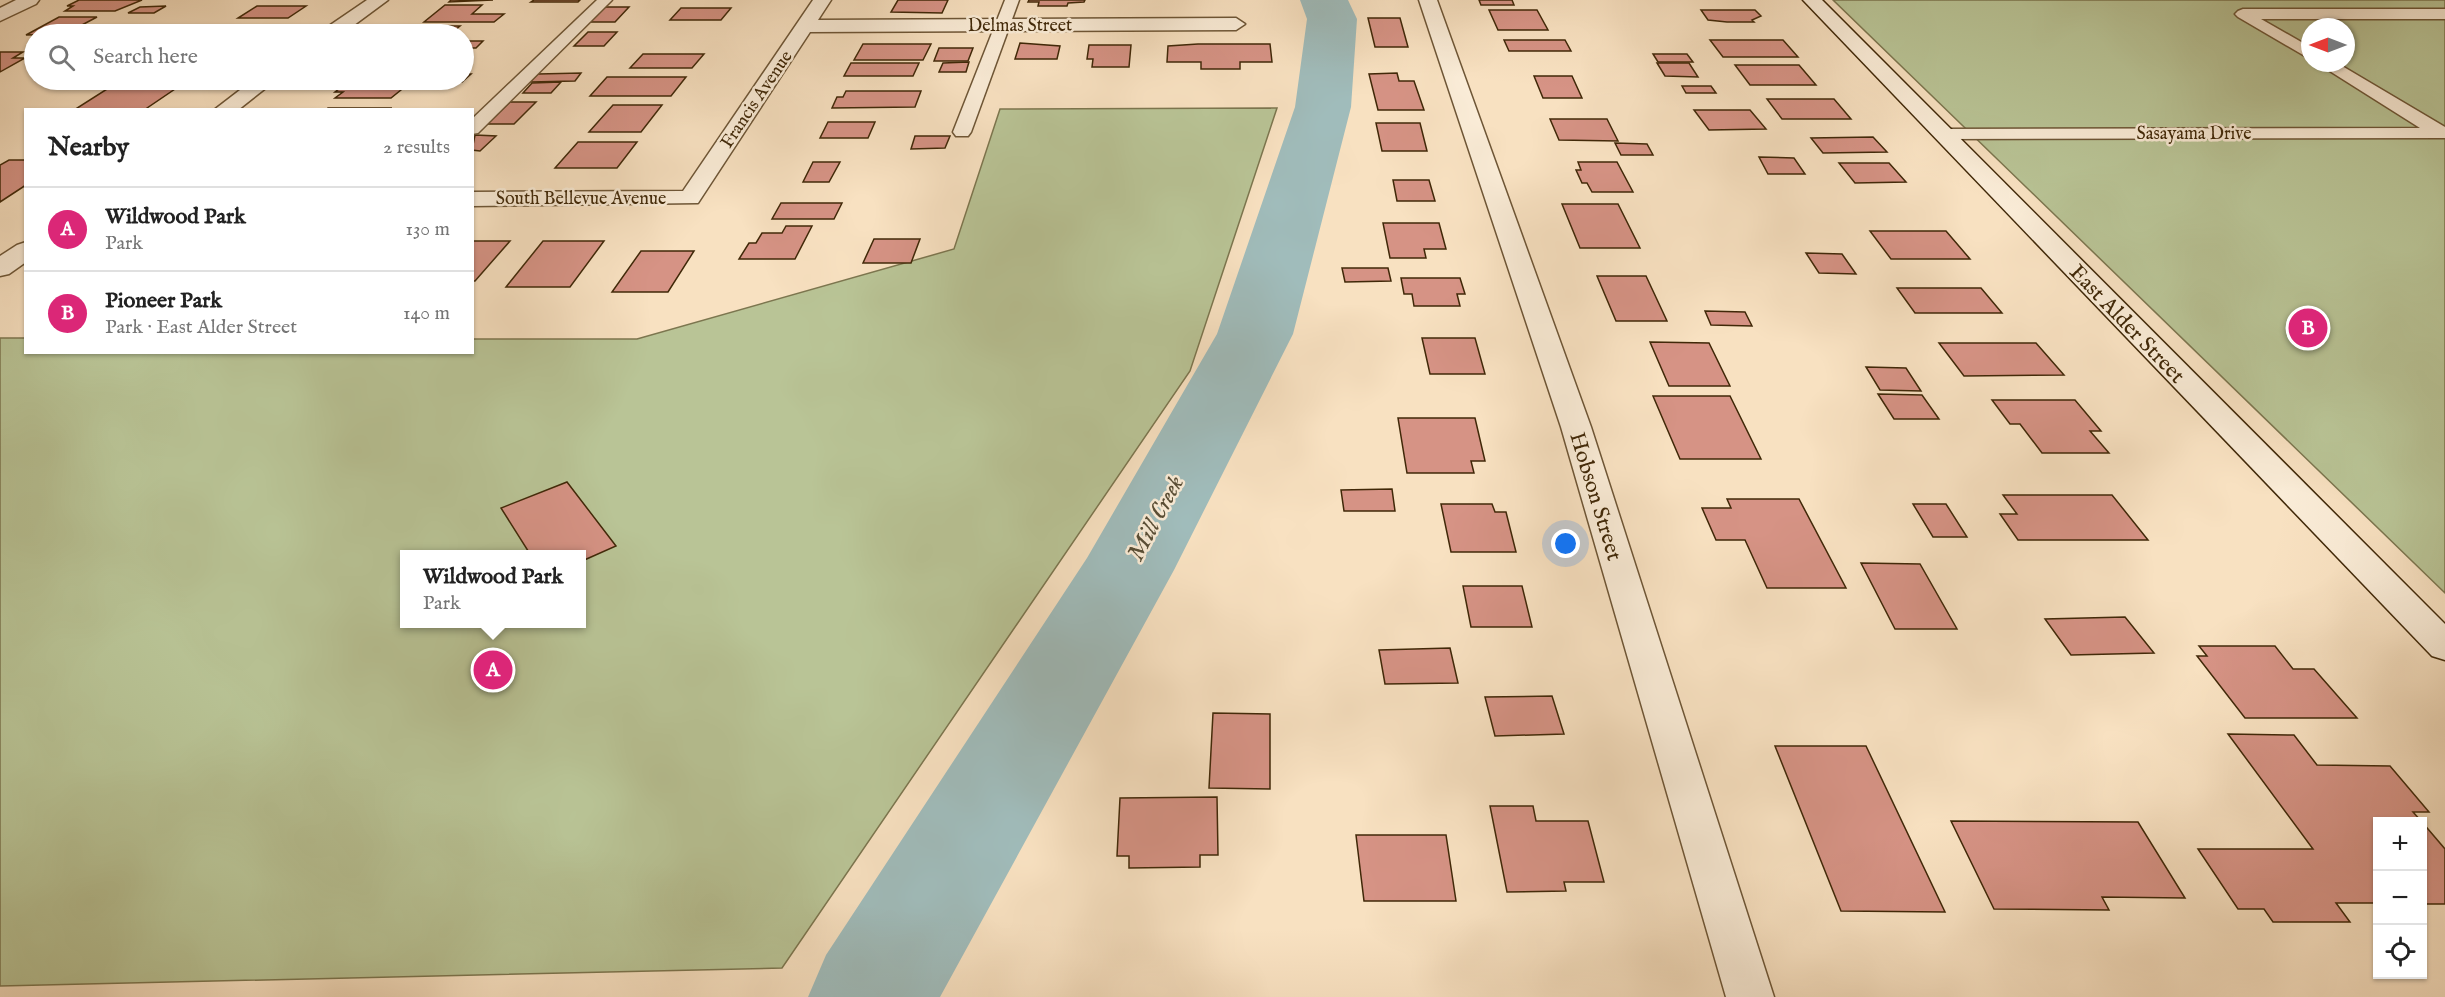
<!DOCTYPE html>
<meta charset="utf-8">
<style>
body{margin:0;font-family:"IM FELL English",serif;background:#f6f6f6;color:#222}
.controls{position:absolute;right:18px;bottom:18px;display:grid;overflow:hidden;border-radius:0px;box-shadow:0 2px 4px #0004}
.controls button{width:54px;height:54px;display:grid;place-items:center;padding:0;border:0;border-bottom:2px solid #e0e0e0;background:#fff;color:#222;font:30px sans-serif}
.compass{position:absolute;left:2301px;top:18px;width:54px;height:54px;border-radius:50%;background:#fff;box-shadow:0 2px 4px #0004;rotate:270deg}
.you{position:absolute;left:1566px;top:544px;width:21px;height:21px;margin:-15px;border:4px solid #fff;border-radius:50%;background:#1a73e8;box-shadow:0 0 0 9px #1a73e833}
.badge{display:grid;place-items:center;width:39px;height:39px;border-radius:50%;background:#db2777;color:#fff;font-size:20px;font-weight:700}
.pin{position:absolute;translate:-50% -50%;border:3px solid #fff;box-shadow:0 2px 6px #0006}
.popup{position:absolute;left:400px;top:550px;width:186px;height:78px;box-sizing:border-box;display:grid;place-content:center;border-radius:0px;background:#fff;filter:drop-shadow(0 2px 4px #0005);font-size:20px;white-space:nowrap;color:#767676}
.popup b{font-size:22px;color:#222}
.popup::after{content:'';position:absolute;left:50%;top:100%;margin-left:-12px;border:12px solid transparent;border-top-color:#fff}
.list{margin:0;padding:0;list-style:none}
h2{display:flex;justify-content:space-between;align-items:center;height:78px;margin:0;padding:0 24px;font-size:26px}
h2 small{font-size:20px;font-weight:400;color:#767676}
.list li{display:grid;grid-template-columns:39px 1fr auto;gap:18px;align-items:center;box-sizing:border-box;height:84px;padding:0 24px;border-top:2px solid #e0e0e0}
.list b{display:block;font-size:22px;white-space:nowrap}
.list p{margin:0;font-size:20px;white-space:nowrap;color:#767676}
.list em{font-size:20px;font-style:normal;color:#767676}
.icon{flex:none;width:33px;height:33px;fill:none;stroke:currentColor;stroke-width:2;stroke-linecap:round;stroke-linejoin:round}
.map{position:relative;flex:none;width:2445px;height:997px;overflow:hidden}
.search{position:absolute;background:#fff;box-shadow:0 2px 4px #0004;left:24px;top:24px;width:450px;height:66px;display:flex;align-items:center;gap:15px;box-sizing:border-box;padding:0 21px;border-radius:33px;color:#767676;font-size:22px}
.panel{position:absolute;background:#fff;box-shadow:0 2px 4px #0004;left:24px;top:108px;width:450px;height:246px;border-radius:0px}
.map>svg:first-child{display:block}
.green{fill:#b9c496;stroke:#7c764f;stroke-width:1.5;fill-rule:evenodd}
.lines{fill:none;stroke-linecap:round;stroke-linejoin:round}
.river{fill:#a0bcbb;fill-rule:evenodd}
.building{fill:#d69385;stroke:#402808;stroke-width:1.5}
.lane-casing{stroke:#6e5636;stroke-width:3}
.street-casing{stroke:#6e5636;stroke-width:3}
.secondary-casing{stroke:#402808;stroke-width:3}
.lane{fill:#faecd7;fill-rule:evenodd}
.street{fill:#faecd7;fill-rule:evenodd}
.secondary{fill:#faecd7;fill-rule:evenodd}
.labels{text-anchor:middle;stroke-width:5;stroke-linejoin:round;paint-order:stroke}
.far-street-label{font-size:18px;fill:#402808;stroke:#faecd7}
.street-label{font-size:22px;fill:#402808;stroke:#faecd7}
.water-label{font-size:24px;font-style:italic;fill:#584d35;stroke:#faecd7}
</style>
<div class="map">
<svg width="2445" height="997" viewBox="0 0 2445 997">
<rect width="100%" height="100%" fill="#f8e1c1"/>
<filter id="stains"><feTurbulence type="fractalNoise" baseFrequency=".00333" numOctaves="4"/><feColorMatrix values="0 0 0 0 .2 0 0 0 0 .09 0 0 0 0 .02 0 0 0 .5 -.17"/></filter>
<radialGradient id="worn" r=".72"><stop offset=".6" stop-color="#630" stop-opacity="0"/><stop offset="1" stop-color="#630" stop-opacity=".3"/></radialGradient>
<!-- green -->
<g class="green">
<path d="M 1833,0 L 2445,0 L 2445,593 ZM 2310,27 L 2346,27 L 2346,63 L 2310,63 Z"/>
<path d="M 1277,108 L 1190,371 L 782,968 L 0,986 L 0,338 L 25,338 L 26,352 L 472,352 L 473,339 L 637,339 L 954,249 L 1000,109 ZM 404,554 L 582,554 L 582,624 L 404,624 Z"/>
</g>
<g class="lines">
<!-- river -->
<polygon class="river" points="1300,0 1348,0 1357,19 1351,107 1293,334 1174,570 940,997 808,997 826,955 1087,558 1217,334 1295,107 1307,19"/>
</g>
<!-- building -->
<g class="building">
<polygon points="79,0 142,0 115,11 65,11 73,6 67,6"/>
<polygon points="451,0 493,0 449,2"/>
<polygon points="534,0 580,0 578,2 531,2"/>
<polygon points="898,0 948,0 942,13 891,12"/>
<polygon points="1029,0 1085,0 1084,2 1068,3 1067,6 1038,6 1039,2 1028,2"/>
<polygon points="1479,0 1512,0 1514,5 1481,5"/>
<polygon points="445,5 482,5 472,14 504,14 494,22 424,22"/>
<polygon points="166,6 154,13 128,13 140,7"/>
<polygon points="257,6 306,6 288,18 238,18"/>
<polygon points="602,7 629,7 615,22 587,22"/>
<polygon points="681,8 731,8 721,20 670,20"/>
<polygon points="1489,10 1537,10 1548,30 1498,30"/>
<polygon points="1701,10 1755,10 1761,16 1752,20 1754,22 1727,22 1708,20"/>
<polygon points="59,17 97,17 65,34 26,35"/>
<polygon points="1368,18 1400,18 1408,47 1375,47"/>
<polygon points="426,26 460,26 450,34 410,34"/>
<polygon points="238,29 270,29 262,34 229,34"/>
<polygon points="588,32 617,32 604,46 574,46"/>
<polygon points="1504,40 1565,40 1571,51 1509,51"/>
<polygon points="1710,40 1783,40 1798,57 1723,57"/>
<polygon points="464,41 483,41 476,48 464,48"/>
<polygon points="1020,43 1060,46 1057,59 1015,59"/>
<polygon points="863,44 931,44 923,60 854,60"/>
<polygon points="1198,44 1270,44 1272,62 1240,62 1240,69 1201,69 1201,62 1167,62 1168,46"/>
<polygon points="1089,45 1131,45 1129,67 1092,67 1093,59 1087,59"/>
<polygon points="939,48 973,48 968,61 934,61"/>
<polygon points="0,52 23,52 13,58 25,58 0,72"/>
<polygon points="643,54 704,54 692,68 630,68"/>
<polygon points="1653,54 1687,54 1693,62 1658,62"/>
<polygon points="969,62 966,72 939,72 943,63"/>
<polygon points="851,63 919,63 913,76 844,76"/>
<polygon points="1657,63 1689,63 1698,77 1665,76"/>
<polygon points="1735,65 1799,65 1816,85 1750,85"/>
<polygon points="581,73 575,81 530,82 538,74"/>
<polygon points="1397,73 1399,81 1414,81 1424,110 1378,110 1369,74"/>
<polygon points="464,74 471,74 462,82 431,81 464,80"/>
<polygon points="1534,76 1572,76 1582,98 1543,98"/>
<polygon points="607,77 686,77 671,96 590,96"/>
<polygon points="358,81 412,81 391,98 335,98 343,92 335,92 343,86 351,86"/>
<polygon points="561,82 551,93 523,93 532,83"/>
<polygon points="1682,86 1711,86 1716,93 1686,93"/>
<polygon points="107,89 175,89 144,110 74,110"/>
<polygon points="846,91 921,91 915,107 832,108 837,97 843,97"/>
<polygon points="1767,99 1834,99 1851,119 1782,119"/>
<polygon points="510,102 536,102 514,124 487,124"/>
<polygon points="613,105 662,105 641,132 589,132"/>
<polygon points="328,108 392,108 326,110"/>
<polygon points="1694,110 1750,110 1766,129 1709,130"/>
<polygon points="1550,119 1607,119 1618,141 1559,140"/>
<polygon points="828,122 875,122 868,138 820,138"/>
<polygon points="1376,123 1420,123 1427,151 1382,151"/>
<polygon points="475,135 496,136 480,151 472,150"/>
<polygon points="915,136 950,136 945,148 911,149"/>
<polygon points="1873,137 1887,152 1823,153 1811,138"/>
<polygon points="578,142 637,142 617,168 555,168"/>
<polygon points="1615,143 1647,144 1653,155 1621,155"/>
<polygon points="1759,157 1794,158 1805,174 1768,174"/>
<polygon points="9,160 26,160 26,185 0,202 0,165"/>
<polygon points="813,162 840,162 829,182 803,182"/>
<polygon points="1578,162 1617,162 1633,192 1592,192 1587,183 1582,183 1576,170 1581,170"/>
<polygon points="1839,163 1889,163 1906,182 1855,183"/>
<polygon points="1393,180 1429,180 1435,201 1397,201"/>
<polygon points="781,203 842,203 834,219 772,219"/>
<polygon points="1562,204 1618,204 1640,248 1580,248"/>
<polygon points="1383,223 1439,223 1446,249 1424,249 1426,258 1390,258"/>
<polygon points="786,226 812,226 795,259 739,259 749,243 756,243 762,233 782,233"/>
<polygon points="1870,231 1946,231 1970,259 1891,259"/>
<polygon points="874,239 920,239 911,263 863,263"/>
<polygon points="472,241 510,241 475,281 472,281"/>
<polygon points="543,241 604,241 570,287 506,287"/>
<polygon points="641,251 694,251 668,292 612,292"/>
<polygon points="1806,253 1842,254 1856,274 1819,273"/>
<polygon points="1342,268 1388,268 1391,281 1345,282"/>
<polygon points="1597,276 1646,276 1667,321 1616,321"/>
<polygon points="1401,278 1460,278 1465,294 1457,294 1460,306 1414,306 1412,294 1404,294"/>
<polygon points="1897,288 1981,288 2002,313 1915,313"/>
<polygon points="1705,311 1745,312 1752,326 1711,325"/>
<polygon points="1422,338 1475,338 1485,374 1430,374"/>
<polygon points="1650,342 1709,343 1730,386 1669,386"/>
<polygon points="1939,343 2036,343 2064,375 1964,376"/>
<polygon points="1866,367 1906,368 1921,391 1880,390"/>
<polygon points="1878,394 1922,395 1939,419 1894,419"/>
<polygon points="1653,396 1730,396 1761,459 1680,459"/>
<polygon points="1992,400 2075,400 2101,431 2090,431 2109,453 2042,453 2020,424 2010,424"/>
<polygon points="1398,418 1475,418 1485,461 1471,461 1474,473 1407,473"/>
<polygon points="567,482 616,546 582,561 582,554 530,554 501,508"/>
<polygon points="1392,489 1395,511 1344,511 1341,490"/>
<polygon points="2003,495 2112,495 2148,540 2018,540 2000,514 2017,514"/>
<polygon points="1727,499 1799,499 1846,588 1767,588 1745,540 1716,540 1702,508 1731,508"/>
<polygon points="1441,504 1492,504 1495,512 1506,512 1516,552 1451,552"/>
<polygon points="1913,504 1946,504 1967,537 1933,537"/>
<polygon points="1861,563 1920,564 1957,629 1895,629"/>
<polygon points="1463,586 1522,586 1532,627 1471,627"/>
<polygon points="2125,617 2154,653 2071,655 2045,619"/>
<polygon points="2199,646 2275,646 2293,669 2314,669 2357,718 2245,718 2197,656 2207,656"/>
<polygon points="1450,648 1458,683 1385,684 1379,650"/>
<polygon points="1552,696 1564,734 1495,736 1485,697"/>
<polygon points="1213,713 1270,714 1270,789 1209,788"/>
<polygon points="2228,734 2294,735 2317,765 2390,766 2429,812 2413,812 2422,822 2378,822 2378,903 2336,903 2350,922 2273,922 2264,909 2238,909 2198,849 2313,849"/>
<polygon points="1775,746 1866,746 1945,912 1841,911"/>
<polygon points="1217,797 1218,855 1200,855 1200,867 1129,868 1129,856 1117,856 1120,798"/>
<polygon points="1490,806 1533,806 1536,821 1588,821 1604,882 1564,882 1566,891 1507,892"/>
<polygon points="1951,821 2138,822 2185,898 2102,897 2109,910 1994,909"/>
<polygon points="2422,822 2445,849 2445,904 2422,904"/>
<polygon points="1356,835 1446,835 1456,901 1364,901"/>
</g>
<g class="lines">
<defs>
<g id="lane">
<polygon points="597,0 612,0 478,133 472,134 472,119"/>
<polygon points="1005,0 1019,0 971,132 968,136 956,136 953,132"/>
<polygon points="2243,9 2445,9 2445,19 2261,19 2310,47 2310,59 2238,17 2235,14 2238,11"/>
<polygon points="2317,63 2337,63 2445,127 2445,138 1943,139 1934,134 1943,129 2420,128"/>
</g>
<g id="street">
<polygon points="16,0 39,0 36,4 0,21 0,8"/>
<polygon points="367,0 388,0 342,34 321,34 323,30"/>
<polygon points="813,0 831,0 818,20 1236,18 1245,24 1236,30 810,32 698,203 472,206 472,192 683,191"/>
<polygon points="1419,0 1437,0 1591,427 1774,997 1726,997 1561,427"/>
<polygon points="253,80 276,80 238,110 214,110"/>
<polygon points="26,242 26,262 9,274 0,276 0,256 17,245"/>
</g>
<polygon id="secondary" points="1803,0 1822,0 2445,624 2445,660 2432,656"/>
</defs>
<!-- lane casing -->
<use href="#lane" class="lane-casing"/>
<!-- street casing -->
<use href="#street" class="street-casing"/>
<!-- secondary casing -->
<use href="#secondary" class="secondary-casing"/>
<!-- lane -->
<use href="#lane" class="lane"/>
<!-- street -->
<use href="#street" class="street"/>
<!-- secondary -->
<use href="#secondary" class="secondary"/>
</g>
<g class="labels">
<!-- far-street labels -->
<g class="far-street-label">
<text x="1020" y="31">Delmas Street</text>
<text transform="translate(756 99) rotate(-56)" y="6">Francis Avenue</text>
<text x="2194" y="139">Sasayama Drive</text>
<text x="581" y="204">South Bellevue Avenue</text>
</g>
<!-- street labels -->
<g class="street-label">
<text transform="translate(2128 323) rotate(46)" y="8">East Alder Street</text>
<text transform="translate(1597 496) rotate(73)" y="8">Hobson Street</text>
</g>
<!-- water labels -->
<g class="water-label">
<text transform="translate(1155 518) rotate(-62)" y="8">Mill Creek</text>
</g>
</g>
<rect width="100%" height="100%" filter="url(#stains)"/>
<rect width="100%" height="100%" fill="url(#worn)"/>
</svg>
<div class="controls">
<button>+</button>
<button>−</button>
<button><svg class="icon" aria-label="locate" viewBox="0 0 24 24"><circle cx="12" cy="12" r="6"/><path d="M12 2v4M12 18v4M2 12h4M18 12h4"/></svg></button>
</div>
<svg class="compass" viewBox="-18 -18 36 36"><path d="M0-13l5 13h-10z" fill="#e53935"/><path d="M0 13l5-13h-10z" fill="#767676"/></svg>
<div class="you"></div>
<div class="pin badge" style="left:493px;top:670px">A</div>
<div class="popup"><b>Wildwood Park</b>Park</div>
<div class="pin badge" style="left:2308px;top:328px">B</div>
<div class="search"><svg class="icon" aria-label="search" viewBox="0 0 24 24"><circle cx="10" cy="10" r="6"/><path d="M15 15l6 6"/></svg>Search here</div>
<section class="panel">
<h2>Nearby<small>2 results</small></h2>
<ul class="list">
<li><span class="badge">A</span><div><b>Wildwood Park</b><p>Park</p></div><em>130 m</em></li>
<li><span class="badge">B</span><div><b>Pioneer Park</b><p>Park · East Alder Street</p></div><em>140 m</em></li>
</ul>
</section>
</div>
